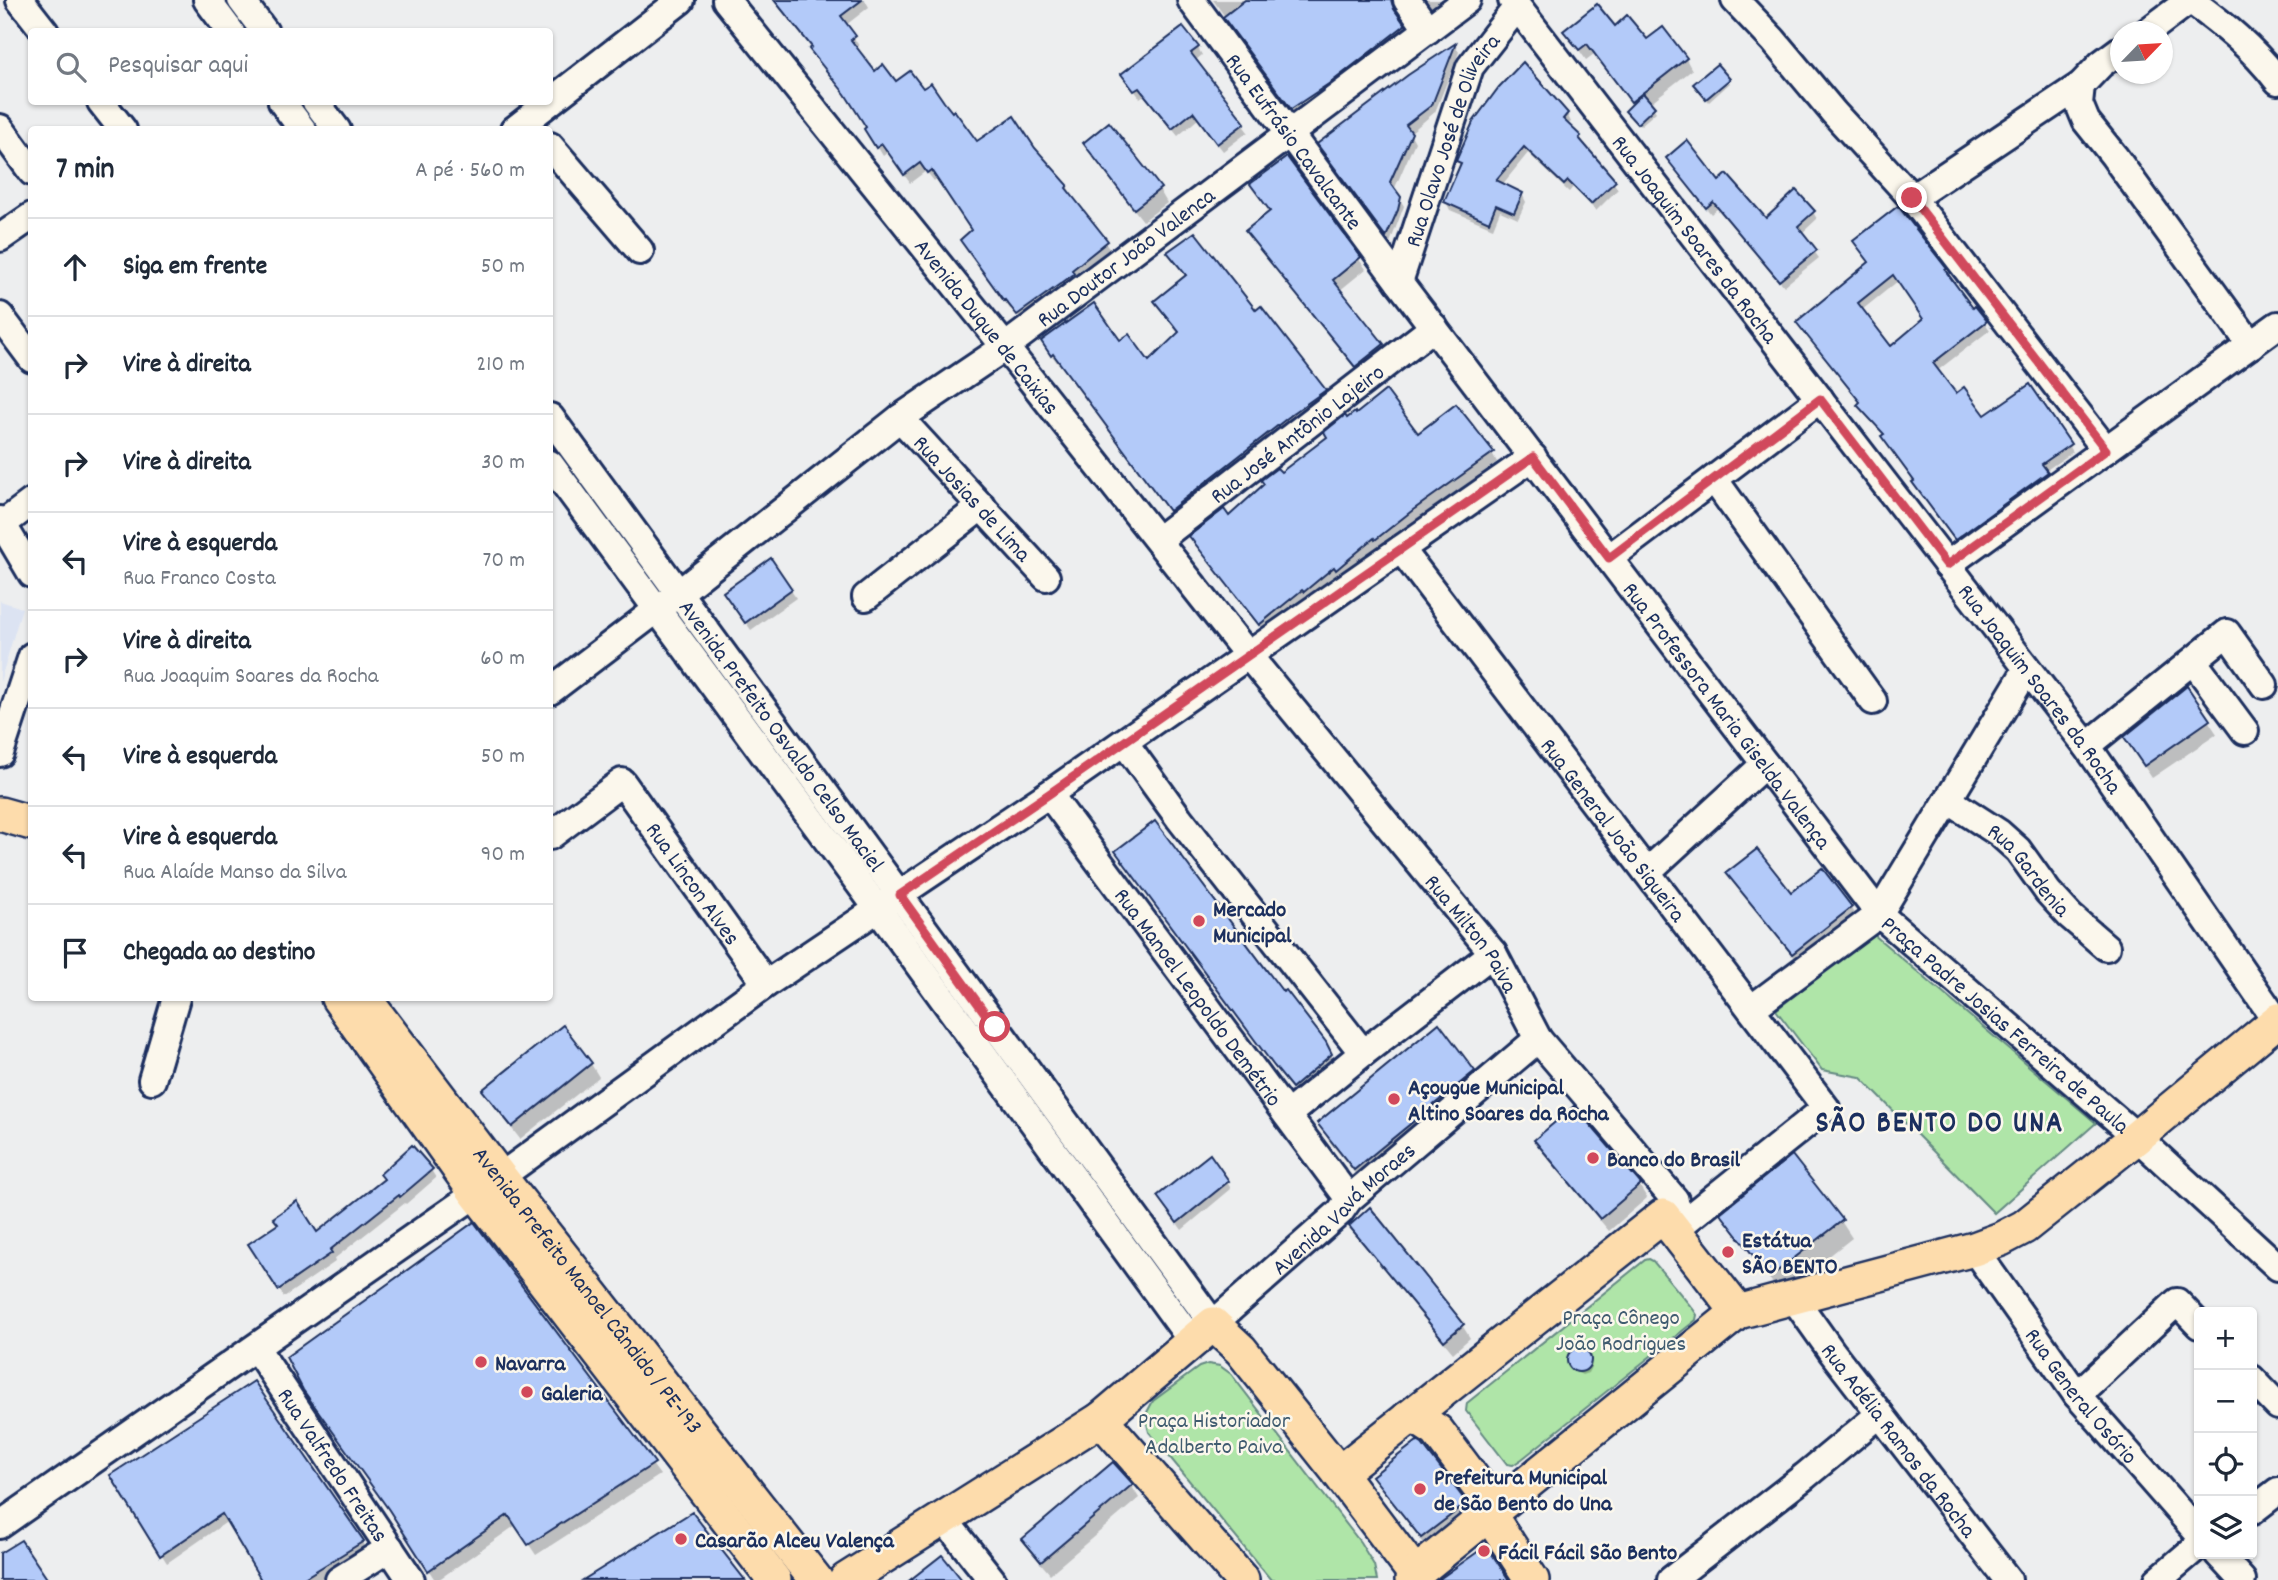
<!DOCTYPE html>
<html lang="pt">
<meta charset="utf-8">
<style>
body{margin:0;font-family:Dekko,sans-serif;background:#f2f2f3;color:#1f2937}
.controls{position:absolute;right:21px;bottom:21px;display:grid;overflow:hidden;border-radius:7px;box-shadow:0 2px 5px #0004}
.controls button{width:63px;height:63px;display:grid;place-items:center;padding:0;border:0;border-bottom:2px solid #e0e1e3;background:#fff;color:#1f2937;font:35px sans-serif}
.compass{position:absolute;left:2110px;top:21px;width:63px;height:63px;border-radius:50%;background:#fff;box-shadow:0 2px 5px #0004;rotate:65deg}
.stop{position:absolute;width:21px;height:21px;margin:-16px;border:5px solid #d1495b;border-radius:50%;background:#fff}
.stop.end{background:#d1495b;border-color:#fff;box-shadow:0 2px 7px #0008}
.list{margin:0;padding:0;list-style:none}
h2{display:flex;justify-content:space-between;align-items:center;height:91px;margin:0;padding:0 28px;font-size:30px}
h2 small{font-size:23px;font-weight:400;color:#747a83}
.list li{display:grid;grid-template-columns:46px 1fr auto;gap:21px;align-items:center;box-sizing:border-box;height:98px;padding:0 28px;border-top:2px solid #e0e1e3}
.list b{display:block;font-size:26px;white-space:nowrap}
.list p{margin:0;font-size:23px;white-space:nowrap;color:#747a83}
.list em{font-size:23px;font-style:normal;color:#747a83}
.icon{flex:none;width:38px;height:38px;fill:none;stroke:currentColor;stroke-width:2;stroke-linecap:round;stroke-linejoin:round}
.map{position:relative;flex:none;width:2278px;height:1580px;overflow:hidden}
.search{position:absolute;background:#fff;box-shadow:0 2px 5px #0004;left:28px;top:28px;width:525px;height:77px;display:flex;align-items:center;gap:18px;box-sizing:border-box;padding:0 24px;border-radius:7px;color:#747a83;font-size:26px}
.panel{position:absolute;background:#fff;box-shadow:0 2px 5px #0004;left:28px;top:126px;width:525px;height:875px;border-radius:7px}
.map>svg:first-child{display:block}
.built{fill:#dce3f2}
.green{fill:#afe5a8;stroke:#658a83;stroke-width:2}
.shadow{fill:#0003;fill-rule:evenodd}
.building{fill:#b3caf9;stroke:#1b2f5e;stroke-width:2;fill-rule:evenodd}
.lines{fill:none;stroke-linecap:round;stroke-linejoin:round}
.minor-casing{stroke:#1b2f5e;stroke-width:32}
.major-casing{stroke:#1b2f5e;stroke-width:38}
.minor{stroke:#fbf7ec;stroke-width:26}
.major{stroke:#fddcac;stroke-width:33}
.route{stroke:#d1495b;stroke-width:9}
.poi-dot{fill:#d1495b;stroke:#fbf7ec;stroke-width:2.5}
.labels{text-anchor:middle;stroke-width:5;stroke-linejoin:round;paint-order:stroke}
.street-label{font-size:23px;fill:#1b2f5e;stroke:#fbf7ec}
.poi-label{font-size:23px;font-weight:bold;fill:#1b2f5e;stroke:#fbf7ec;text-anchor:start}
.park-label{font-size:23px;fill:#405c70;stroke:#fbf7ec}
.district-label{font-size:30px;font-weight:bold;letter-spacing:2px;fill:#1b2f5e;stroke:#fbf7ec}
</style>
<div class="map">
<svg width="2278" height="1580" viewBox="0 0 2278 1580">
<rect width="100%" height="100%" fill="#edeeef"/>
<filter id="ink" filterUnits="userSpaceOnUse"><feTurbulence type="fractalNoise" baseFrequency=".0143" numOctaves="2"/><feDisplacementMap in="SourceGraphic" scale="14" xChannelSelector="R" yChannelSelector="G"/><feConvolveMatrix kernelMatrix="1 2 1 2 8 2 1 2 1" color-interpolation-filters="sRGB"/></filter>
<g filter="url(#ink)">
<!-- built -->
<polygon class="built" points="0,601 22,608 0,682"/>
<!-- green -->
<g class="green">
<polygon points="1873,934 2096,1123 1994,1213 1860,1077 1822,1070 1776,1010"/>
<polygon points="1649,1259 1653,1261 1693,1309 1697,1315 1696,1320 1522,1459 1513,1465 1507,1464 1466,1411 1467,1403 1645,1260"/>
<polygon points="1208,1364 1220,1366 1231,1374 1360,1542 1374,1565 1377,1580 1271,1580 1149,1432 1145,1416 1153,1401 1199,1367"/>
</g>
<!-- shadow -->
<g class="shadow">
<polygon points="774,0 865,0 869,7 846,25 859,46 855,49 874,74 896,84 922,91 977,143 1034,149 1067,186 1072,195 1070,197 1111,251 1023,322 1012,308 1010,309 967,249 973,231 937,178 934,181 926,171 910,183 888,152 883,156 852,104 817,58 813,49"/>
<polygon points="1213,0 1399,0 1395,12 1408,34 1297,117"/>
<polygon points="1425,0 1458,0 1437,14"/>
<polygon points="1615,28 1686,59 1692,70 1650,103 1656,112 1640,126 1629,115 1633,105 1594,54 1586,60 1566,31"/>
<polygon points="1455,45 1459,52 1435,112 1410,133 1415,142 1394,190 1404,206 1390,243 1323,152"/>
<polygon points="1198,48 1202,55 1195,61 1248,132 1223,151 1198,119 1178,136 1144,95 1140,98 1128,82"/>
<polygon points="1728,80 1730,83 1709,102 1698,88"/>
<polygon points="1567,114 1571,122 1567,125 1580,137 1618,189 1596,211 1573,187 1569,192 1528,153 1502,185 1522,194 1526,202 1518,219 1500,211 1493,228 1450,210 1446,202 1461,167 1458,161"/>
<polygon points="1109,125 1159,189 1167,203 1143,221 1093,157 1085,144"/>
<polygon points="1286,159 1366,269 1339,291 1382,345 1388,356 1362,377 1254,242 1248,231 1271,212"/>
<polygon points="1672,165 1718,184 1766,220 1813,212 1817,219 1801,234 1819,258 1784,286 1718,208 1711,214"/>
<polygon points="1175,262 1255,313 1260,309 1330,401 1176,520 1060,363 1058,364 1049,351 1120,342 1149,363 1180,334 1157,302 1187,277"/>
<path d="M 1870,263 L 1945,270 L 1972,311 L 1975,309 L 1990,330 L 1937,371 L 1955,395 L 1985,418 L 2069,445 L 2073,452 L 2045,471 L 2051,480 L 1961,546 L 1931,508 L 1885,436 L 1863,412 L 1859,405 L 1861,403 L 1798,322 ZM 1898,281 L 1925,320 L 1891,348 L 1862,310 Z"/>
<polygon points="1418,435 1492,453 1497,462 1418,519 1381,548 1380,546 1343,578 1340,575 1310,600 1265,632 1197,545 1280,475"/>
<polygon points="771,561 796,598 751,630 731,601"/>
<polygon points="2187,688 2217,734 2152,778 2133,750"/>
<polygon points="1117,851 1283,995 1325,1043 1339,1070 1302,1102 1126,866"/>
<polygon points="1728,874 1791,895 1851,908 1855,916 1798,962"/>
<polygon points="591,1064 599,1077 520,1139 492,1103 484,1090"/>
<polygon points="1474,1072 1484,1090 1365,1186 1329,1141 1319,1123"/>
<polygon points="1536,1140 1639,1185 1647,1198 1609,1231 1544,1154"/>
<polygon points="431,1170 436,1178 406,1204 405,1203 334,1259 335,1262 284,1297 255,1253 317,1234"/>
<polygon points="1227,1182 1231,1189 1182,1230 1163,1203"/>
<polygon points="1723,1213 1841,1221 1852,1238 1781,1294 1733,1231"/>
<polygon points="474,1225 660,1475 536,1555 516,1525 438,1580 435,1580 397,1521"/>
<polygon points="1351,1226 1462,1325 1470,1338 1453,1353 1359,1239"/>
<polygon points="1578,1351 1584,1352 1592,1365 1588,1373 1582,1375 1574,1371 1571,1367 1569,1360 1572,1353"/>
<polygon points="253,1383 367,1550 320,1580 263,1580 228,1521 167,1563 112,1476"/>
<polygon points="1374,1477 1465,1504 1473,1517 1430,1551 1382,1490"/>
<polygon points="1131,1485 1139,1498 1050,1574 1032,1553 1024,1540"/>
</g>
<!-- building -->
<g class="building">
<polygon points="774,0 862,0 841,16 856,36 851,40 875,71 883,64 896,81 910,71 923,88 931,83 944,102 952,112 954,110 977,141 1014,116 1035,148 1068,185 1066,188 1108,241 1072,270 1074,274 1017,315 1005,300 1004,301 960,240 971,230 931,170 927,173 920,163 904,175 882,144 876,148 864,129 866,127 845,94 809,49 812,47"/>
<polygon points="1245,0 1391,0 1394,9 1405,25 1333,81 1291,109 1223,17"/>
<polygon points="1597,4 1615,26 1627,15 1647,39 1663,27 1687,58 1631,102 1587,44 1579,50 1563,31"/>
<polygon points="1183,27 1199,47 1191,53 1245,123 1217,144 1193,112 1172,129 1139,88 1134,91 1121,74"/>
<polygon points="1456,43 1432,105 1406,125 1412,133 1390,182 1401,197 1398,210 1386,237 1317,144 1408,75"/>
<polygon points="1523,62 1568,113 1563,119 1581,136 1579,138 1616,181 1591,204 1568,181 1564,185 1524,147 1496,180 1523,193 1514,213 1496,205 1489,222 1444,202 1461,163 1456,161 1473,122 1499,87"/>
<polygon points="1717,64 1730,79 1706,99 1693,84"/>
<polygon points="1643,93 1655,107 1637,124 1625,111"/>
<polygon points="1109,122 1161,188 1134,209 1083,143"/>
<polygon points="1687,140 1719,181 1727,174 1766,218 1796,190 1815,211 1798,226 1817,250 1779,281 1713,202 1706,208 1666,158"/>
<polygon points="1287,157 1361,257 1333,280 1384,344 1355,367 1245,231 1270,211 1250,184"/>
<path d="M 1898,206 L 1947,269 L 1945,270 L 1973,308 L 1975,306 L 1987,321 L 1933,363 L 1956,393 L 1964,387 L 1985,415 L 2030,384 L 2071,444 L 2042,464 L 2048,472 L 1955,540 L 1912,482 L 1914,481 L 1881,436 L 1884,434 L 1857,405 L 1860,402 L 1796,322 L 1869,262 L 1853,241 ZM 1893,275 L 1923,319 L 1891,346 L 1858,303 Z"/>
<polygon points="1195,232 1256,310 1261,306 1326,390 1295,412 1169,511 1053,354 1051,356 1041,341 1094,303 1120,340 1129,334 1149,361 1179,332 1154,301 1186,275 1167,252"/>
<polygon points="1386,390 1418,433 1456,404 1494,452 1413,510 1375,540 1374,538 1336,570 1334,567 1304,592 1302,590 1259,625 1189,536 1224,509 1229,516 1264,484 1261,480 1277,468 1281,472 1327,437 1324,432 1345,415 1347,418 1355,412 1356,414"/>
<polygon points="771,558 792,589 745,623 723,592"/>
<polygon points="2187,686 2210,720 2144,766 2124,737"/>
<polygon points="1155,821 1283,992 1286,990 1326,1042 1332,1054 1292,1088 1274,1066 1115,851"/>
<polygon points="1757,849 1791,892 1822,868 1852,907 1792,954 1726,873"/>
<polygon points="1439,1023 1475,1071 1354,1170 1317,1123"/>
<polygon points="563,1025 592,1063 512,1127 482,1090"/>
<polygon points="1574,1106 1641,1184 1600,1219 1534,1140"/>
<polygon points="412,1145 433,1169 400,1197 399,1195 330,1250 332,1253 278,1290 248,1244 278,1224 273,1218 297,1201 317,1232 384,1179 380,1174"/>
<polygon points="1210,1154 1229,1181 1177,1223 1157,1196"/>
<polygon points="1792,1155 1843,1220 1770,1277 1720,1213"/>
<polygon points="1370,1207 1464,1324 1444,1341 1349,1226"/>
<polygon points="474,1222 655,1463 528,1545 508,1515 428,1571 389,1510 303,1390 286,1357"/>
<circle cx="1579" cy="1360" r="12"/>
<polygon points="254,1381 364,1541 301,1580 261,1580 222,1514 160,1556 110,1475"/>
<polygon points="1417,1441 1422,1444 1467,1503 1421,1538 1372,1476"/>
<polygon points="1113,1462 1133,1484 1041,1562 1022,1539"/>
<polygon points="692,1512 745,1580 583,1580"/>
<polygon points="21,1540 48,1580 0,1580 0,1553"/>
<polygon points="1486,1545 1509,1580 1438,1580 1476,1553"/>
<polygon points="942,1555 962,1580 910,1580"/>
</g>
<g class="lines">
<defs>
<g id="minor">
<polyline points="20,0 45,32"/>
<polyline points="207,0 231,32"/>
<polyline points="241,0 265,32"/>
<path id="s1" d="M 726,0 L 1005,347 L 1248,655 L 1493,953 L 1538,1039 L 1675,1200 L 1675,1206 L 1663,1216"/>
<path id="s2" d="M 1191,0 L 1399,282 L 1879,914 L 2137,1137 L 2278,1267"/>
<polyline points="1407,0 1428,30"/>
<path id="s3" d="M 1512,0 L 2087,746 L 2278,1023"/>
<polyline points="1735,0 1773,40 1834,113 1912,198 2106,450"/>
<path d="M 2190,0 C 2223,24 2253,48 2278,81"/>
<polyline points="2147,32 2190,0"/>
<polyline points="2120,50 2101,64 2081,85 2079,104 2086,121 2114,156 2251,345"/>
<polyline points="101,102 123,130"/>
<polyline points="282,102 303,130"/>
<polyline points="316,102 337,130"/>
<polyline points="0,128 32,172"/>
<polyline points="514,130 681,0"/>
<polyline points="550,146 640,251"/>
<polyline points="1912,198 2081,85"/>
<polyline points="0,238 32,216"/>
<path id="s4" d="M 1399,282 L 1470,67 L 1517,7"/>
<polyline points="0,316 32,359"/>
<path id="s5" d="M 550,417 L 1213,1324 L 1340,1212 L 1349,1199 L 1538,1039"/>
<path id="s6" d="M 900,418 L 1046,577"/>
<polyline points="550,464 878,909 1192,1341"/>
<polyline points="1714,479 1873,701"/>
<polyline points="0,520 32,574"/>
<polyline points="0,526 32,502"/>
<path id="s7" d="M 1158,540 L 1434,327"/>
<path id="s8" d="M 1401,549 L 1826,1108 L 1674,1230"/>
<polyline points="1609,558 1820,399"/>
<polyline points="1947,565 2278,325"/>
<polyline points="866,597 982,506"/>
<polyline points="2193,661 2245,731"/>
<path id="s9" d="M 550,691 L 680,592 L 900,418 L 1005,347 L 1467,0"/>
<polyline points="1124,742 1179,818 1363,1053"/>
<polyline points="2087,746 2227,633 2264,685"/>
<polyline points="0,753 32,656"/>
<path id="s10" d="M 1049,794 L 1349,1199"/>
<path id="s11" d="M 1948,800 L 1999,833 L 2018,850 L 2048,892 L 2070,916 L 2106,947"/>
<path id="s12" d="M 550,836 L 622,782 L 766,984"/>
<polyline points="1647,872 1765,764"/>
<polyline points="1751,1009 1879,914 2027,669"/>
<polyline points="152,1080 176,998"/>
<polyline points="1287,1115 1363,1053 1493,953"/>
<path id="s13" d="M 1974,1249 L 2077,1395 L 2199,1534"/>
<path id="s14" d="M 1793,1297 L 1832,1352 L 2008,1580"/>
<path id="s15" d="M 256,1348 L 411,1580"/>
<polyline points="2252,1379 2278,1406"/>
<polyline points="2077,1395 2177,1302 2199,1325"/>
<polyline points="2252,1511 2278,1491"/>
<polyline points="943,1518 992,1580"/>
<polyline points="0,1525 500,1177 766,984 1049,794 1533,457"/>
<polyline points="2218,1554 2242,1580"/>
<polyline points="339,1580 390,1548"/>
<polyline points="1671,1580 1805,1476 1880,1414"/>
<polyline points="2158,1580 2199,1545"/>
</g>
<g id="major">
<polyline points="0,814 32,823"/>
<polyline points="338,998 476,1193 774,1580"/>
<path id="s16" d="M 364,998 L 500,1177 L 816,1580"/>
<polyline points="1408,1418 1420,1420 1437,1431 1485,1495 1489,1514 1532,1580"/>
<polyline points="1101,1419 1242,1580"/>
<polyline points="1339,1473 1663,1216 1738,1312"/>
<polyline points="846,1580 1101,1419 1213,1324 1241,1350 1339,1473 1415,1574"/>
<polyline points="1412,1580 1415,1574 1738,1312 1974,1249 2001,1239 2024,1227 2137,1137 2278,1020"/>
</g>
</defs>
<!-- minor casing -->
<use href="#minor" class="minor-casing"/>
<!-- major casing -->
<use href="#major" class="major-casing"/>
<!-- minor -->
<use href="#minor" class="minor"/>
<!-- major -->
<use href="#major" class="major"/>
</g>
</g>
<g class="lines" filter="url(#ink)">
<!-- route -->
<polyline class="route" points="995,1027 900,895 1049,794 1533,457 1609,558 1820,399 1947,565 2106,450 1912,198"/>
</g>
<!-- markers -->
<g class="poi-dot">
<circle cx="1199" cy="921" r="7"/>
<circle cx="1394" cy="1099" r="7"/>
<circle cx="1593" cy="1158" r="7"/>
<circle cx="1728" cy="1252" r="7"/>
<circle cx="481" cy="1362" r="7"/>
<circle cx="527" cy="1392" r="7"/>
<circle cx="1420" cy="1489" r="7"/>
<circle cx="681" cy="1539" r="7"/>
<circle cx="1484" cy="1551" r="7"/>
</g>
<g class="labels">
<!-- street labels -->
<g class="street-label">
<text dy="8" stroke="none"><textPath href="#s2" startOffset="175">Rua Eufrásio Cavalcante</textPath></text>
<text dy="8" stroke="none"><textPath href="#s4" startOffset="152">Rua Olavo José de Oliveira</textPath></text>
<text dy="8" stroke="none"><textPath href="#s3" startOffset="301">Rua Joaquim Soares da Rocha</textPath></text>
<text dy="8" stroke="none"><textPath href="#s9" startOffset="721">Rua Doutor João Valenca</textPath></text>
<text dy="8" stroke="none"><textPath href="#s1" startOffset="418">Avenida Duque de Caixias</textPath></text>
<text dy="8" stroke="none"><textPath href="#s7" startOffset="175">Rua José Antônio Lajeiro</textPath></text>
<text dy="8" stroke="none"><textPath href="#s6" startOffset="108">Rua Josias de Lima</textPath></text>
<text dy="8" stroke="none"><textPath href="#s3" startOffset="868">Rua Joaquim Soares da Rocha</textPath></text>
<text dy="8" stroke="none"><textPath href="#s2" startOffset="894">Rua Professora Maria Giselda Valença</textPath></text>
<text dy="8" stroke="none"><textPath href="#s5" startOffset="394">Avenida Prefeito Osvaldo Celso Maciel</textPath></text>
<text dy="8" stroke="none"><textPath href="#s8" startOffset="352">Rua General João Siqueira</textPath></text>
<text dy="8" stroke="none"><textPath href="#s11" startOffset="108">Rua Gardenia</textPath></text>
<text dy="8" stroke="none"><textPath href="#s12" startOffset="214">Rua Lincon Alves</textPath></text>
<text dy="8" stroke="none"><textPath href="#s1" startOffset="1195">Rua Milton Paiva</textPath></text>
<text dy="8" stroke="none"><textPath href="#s10" startOffset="252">Rua Manoel Leopoldo Demétrio</textPath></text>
<text dy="8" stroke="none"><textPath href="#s2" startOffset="1312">Praça Padre Josias Ferreira de Paula</textPath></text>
<text dy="8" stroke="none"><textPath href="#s5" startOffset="1298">Avenida Vavá Moraes</textPath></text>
<text dy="8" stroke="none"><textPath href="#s16" startOffset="368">Avenida Prefeito Manoel Cândido / PE-193</textPath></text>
<text dy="8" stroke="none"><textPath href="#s13" startOffset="182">Rua General Osório</textPath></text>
<text dy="8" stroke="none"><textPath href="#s14" startOffset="178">Rua Adélia Ramos da Rocha</textPath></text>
<text dy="8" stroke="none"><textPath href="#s15" startOffset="140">Rua Valfredo Freitas</textPath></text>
</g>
<!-- poi labels -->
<g class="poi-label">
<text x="1213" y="916">Mercado<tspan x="1213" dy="26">Municipal</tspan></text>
<text x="1408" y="1094">Açougue Municipal<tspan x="1408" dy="26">Altino Soares da Rocha</tspan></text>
<text x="1607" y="1166">Banco do Brasil</text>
<text x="1742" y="1247">Estátua<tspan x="1742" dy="26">SÃO BENTO</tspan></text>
<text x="495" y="1370">Navarra</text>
<text x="541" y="1400">Galeria</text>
<text x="1434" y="1484">Prefeitura Municipal<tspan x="1434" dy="26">de São Bento do Una</tspan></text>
<text x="695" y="1547">Casarão Alceu Valença</text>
<text x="1498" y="1559">Fácil Fácil São Bento</text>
</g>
<!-- park labels -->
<g class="park-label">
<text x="1621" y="1324">Praça Cônego<tspan x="1621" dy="26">João Rodrigues</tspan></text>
<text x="1214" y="1427">Praça Historiador<tspan x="1214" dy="26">Adalberto Paiva</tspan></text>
</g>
<!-- district labels -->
<g class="district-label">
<text x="1940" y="1131">SÃO BENTO DO UNA</text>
</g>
</g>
</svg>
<div class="controls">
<button>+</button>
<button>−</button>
<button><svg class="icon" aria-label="locate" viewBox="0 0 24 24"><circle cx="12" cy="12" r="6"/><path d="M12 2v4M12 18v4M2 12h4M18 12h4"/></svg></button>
<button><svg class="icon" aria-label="layers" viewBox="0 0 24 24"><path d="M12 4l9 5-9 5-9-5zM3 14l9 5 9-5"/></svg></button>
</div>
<svg class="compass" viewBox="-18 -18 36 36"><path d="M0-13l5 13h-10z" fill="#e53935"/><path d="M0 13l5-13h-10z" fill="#747a83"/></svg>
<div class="stop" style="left:995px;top:1027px"></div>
<div class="stop end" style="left:1912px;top:198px"></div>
<div class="search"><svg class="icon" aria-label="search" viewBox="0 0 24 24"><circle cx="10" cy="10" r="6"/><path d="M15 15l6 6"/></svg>Pesquisar aqui</div>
<section class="panel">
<h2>7 min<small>A pé · 560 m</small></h2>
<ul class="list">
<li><svg class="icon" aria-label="ahead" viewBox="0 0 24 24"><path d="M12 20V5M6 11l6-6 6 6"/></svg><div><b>Siga em frente</b></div><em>50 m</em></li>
<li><svg class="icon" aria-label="right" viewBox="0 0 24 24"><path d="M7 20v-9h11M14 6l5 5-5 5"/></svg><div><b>Vire à direita</b></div><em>210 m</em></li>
<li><svg class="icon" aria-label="right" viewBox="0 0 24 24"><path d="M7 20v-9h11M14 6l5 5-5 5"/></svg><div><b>Vire à direita</b></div><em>30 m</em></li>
<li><svg class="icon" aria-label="left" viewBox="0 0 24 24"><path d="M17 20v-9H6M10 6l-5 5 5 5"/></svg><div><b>Vire à esquerda</b><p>Rua Franco Costa</p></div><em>70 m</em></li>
<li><svg class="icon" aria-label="right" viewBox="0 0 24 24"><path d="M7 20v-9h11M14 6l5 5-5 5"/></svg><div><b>Vire à direita</b><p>Rua Joaquim Soares da Rocha</p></div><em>60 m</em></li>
<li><svg class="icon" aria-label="left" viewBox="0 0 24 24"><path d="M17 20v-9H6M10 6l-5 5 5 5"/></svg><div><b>Vire à esquerda</b></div><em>50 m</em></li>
<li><svg class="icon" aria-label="left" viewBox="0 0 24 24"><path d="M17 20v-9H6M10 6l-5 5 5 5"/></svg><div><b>Vire à esquerda</b><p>Rua Alaíde Manso da Silva</p></div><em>90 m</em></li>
<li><svg class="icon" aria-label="arrive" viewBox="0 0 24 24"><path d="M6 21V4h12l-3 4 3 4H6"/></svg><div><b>Chegada ao destino</b></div></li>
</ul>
</section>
</div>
